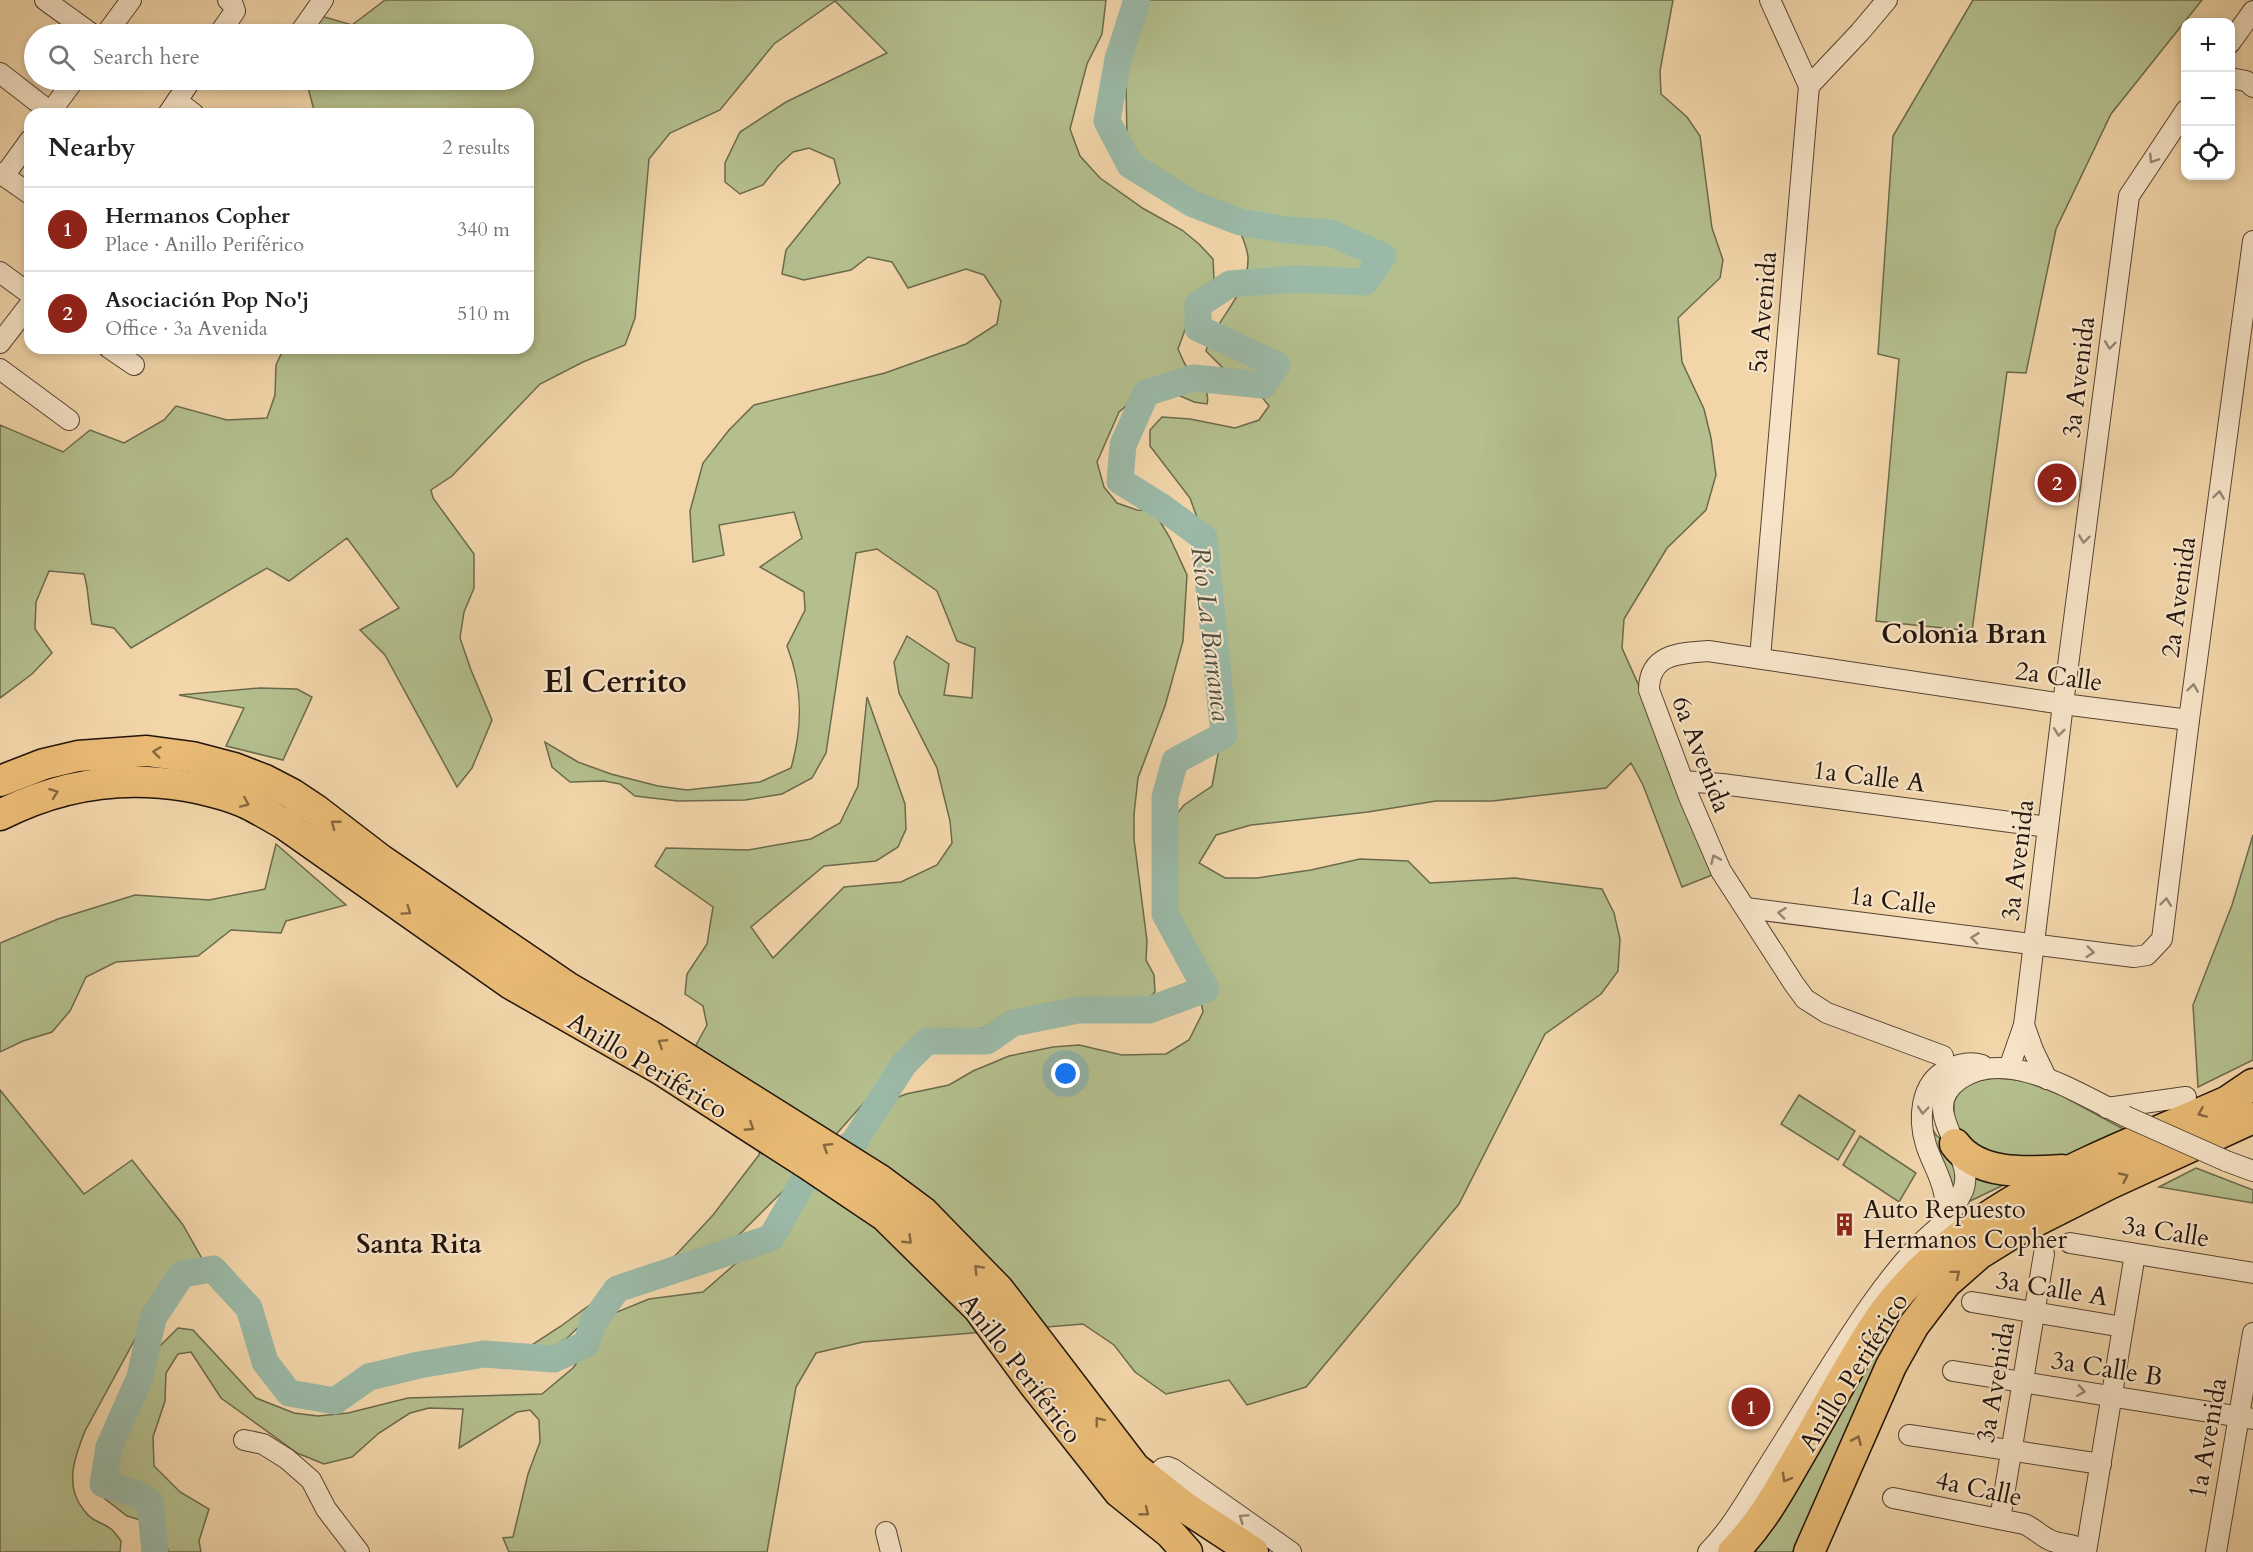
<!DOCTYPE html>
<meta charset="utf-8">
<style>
body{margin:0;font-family:Cardo,serif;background:#f6f6f6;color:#202124}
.controls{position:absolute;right:18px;top:18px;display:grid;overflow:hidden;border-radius:12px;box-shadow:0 3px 9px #0003}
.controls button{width:54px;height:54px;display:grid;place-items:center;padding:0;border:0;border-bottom:2px solid #e0e0e0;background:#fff;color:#202124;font:30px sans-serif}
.you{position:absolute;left:1066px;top:1074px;width:21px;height:21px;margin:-15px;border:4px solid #fff;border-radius:50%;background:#1a73e8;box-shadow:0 0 0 9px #1a73e833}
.badge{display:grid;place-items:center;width:39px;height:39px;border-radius:50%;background:#8f2418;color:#fff;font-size:20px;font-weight:700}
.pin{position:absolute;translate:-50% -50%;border:3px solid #fff;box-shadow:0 2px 6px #0006}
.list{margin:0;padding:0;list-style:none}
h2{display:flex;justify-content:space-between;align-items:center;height:78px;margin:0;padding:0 24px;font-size:26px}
h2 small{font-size:20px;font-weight:400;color:#757577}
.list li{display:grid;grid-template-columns:39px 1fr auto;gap:18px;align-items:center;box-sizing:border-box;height:84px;padding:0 24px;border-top:2px solid #e0e0e0}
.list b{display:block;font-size:22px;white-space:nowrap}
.list p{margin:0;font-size:20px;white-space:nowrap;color:#757577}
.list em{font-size:20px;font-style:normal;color:#757577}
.icon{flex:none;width:33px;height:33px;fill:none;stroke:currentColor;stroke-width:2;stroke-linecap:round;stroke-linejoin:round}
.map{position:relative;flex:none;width:2253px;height:1552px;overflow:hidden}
.search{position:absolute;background:#fff;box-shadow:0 3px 9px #0003;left:24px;top:24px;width:510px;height:66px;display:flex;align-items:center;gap:15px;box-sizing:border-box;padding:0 21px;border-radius:33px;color:#757577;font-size:22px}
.panel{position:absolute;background:#fff;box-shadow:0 3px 9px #0003;left:24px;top:108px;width:510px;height:246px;border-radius:18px}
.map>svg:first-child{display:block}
.green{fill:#b4bf8d;stroke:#6b6a4c;stroke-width:1.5}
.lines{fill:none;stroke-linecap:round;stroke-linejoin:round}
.river{stroke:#9bb9a7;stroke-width:27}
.minor-casing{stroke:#564433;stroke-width:22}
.highway-casing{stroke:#22140b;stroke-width:33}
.minor{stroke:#f7e4c8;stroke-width:20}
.highway{stroke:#e9bb75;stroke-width:30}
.minor-bridge-casing{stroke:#564433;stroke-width:22;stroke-linecap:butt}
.minor-bridge{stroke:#f7e4c8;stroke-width:20}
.oneway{stroke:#978673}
.oneway2{stroke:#866840}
.labels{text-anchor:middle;stroke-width:4.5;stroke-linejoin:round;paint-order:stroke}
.street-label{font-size:26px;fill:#22140b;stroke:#f7e4c8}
.poi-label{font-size:26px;fill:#22140b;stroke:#f7e4c8;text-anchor:start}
.water-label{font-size:27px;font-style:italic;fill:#4c4e42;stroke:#f7e4c8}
.neighbourhood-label{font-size:27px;font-weight:bold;fill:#22140b;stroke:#f7e4c8}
.district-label{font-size:32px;font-weight:bold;fill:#22140b;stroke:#f7e4c8}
</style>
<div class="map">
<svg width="2253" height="1552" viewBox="0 0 2253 1552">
<rect width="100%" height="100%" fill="#f2d6aa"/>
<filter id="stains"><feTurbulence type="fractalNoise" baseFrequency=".00333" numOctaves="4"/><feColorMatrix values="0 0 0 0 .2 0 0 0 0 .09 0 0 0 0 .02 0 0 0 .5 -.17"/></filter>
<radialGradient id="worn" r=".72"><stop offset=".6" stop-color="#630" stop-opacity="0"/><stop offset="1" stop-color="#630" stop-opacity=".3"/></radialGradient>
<!-- green -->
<g class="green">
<path d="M 385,0 L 1106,0 L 1102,34 L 1087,64 L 1070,129 L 1080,156 L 1100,178 L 1144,209 L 1182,230 L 1199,244 L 1213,259 L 1214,279 L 1190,316 L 1178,349 C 1181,355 1183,362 1187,367 C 1196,378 1211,388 1207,404 L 1194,402 L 1169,391 L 1140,394 L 1119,412 L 1097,462 L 1104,487 L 1117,503 L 1137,510 L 1154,511 L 1170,538 L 1187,575 L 1183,641 L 1165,706 L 1138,778 L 1134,814 L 1134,839 L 1147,941 L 1146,960 L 1154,975 L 1155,992 L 1136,1010 L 1113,1019 L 1014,1020 L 955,1035 L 921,1047 L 900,1062 L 809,1165 L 742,1232 L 698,1267 L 667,1277 L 622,1295 L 585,1321 L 566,1339 L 538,1355 L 503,1364 L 561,1326 L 624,1280 L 675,1256 L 713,1215 L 759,1155 L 762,1132 L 694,1049 L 707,1025 L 703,1006 L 685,994 L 687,974 L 707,944 L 713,907 L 655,866 L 666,848 L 748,850 L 811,839 L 840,823 L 858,786 L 867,697 L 905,804 L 906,829 L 898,847 L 876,861 L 824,866 L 751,927 L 773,958 L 844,887 L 901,882 L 937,865 L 952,843 L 950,821 L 937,768 L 899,693 L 894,662 L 907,636 L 949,664 L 944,695 L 972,698 L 975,648 L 957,641 L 937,591 L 877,549 L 856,553 L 826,753 L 812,778 L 782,794 L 745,800 L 678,801 L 635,796 L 620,784 L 604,781 L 570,782 L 552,767 L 545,742 L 578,762 L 611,774 L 658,786 L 687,790 L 760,782 L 791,768 C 803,726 803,687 787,646 L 805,610 L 804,592 L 760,567 L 802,538 L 794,512 L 719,525 L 724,555 L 693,562 L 690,511 L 703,463 L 729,430 L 754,405 L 885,373 L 966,344 L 997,324 L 1001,301 L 984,275 L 966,269 L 908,288 L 892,262 L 868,257 L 851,270 L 804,280 L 782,274 L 786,250 L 840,183 L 834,159 L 809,148 L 793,152 L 778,166 L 763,185 L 740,194 L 725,182 L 725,163 L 740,132 L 786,102 L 887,53 L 835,1 L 774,44 L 720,110 L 670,133 L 649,159 L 635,318 L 625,345 L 583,362 L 540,384 L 452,476 L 431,490 L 433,498 L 474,554 L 474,588 L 464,612 L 460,638 L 471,670 L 492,720 L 472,768 L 457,787 L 385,655 L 360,630 L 399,608 L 347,538 L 289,581 L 267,568 L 131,648 L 114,628 L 92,624 C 88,607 89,590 84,574 L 49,571 L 36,602 L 35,629 L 52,653 L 32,674 L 0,698 L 0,425 L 63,452 L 90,430 L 124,443 L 164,420 L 176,406 L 227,420 L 267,418 L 275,395 L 276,365 L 284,348 L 528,348 L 528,114 L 315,114 L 306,80 L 524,80 L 524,34 L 299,34 L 314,14 L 352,25 Z"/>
<path d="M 1145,0 L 1673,0 L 1660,71 L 1661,94 L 1687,117 L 1700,136 L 1712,228 L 1723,260 L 1720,278 L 1678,318 L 1682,362 L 1704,409 L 1711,438 L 1716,475 L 1706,510 L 1667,548 L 1624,619 L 1622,648 L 1722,871 L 1682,887 L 1643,785 L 1631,763 L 1606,788 L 1492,801 L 1436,801 L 1368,812 L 1251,825 L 1216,835 L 1199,863 L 1225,878 L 1257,878 L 1311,870 L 1360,859 L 1408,861 L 1430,883 L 1515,878 L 1602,889 L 1614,913 L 1620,939 L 1618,971 L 1601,994 L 1545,1034 L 1459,1204 L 1306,1387 L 1247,1405 L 1229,1380 L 1166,1394 L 1135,1372 L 1114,1345 L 1083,1324 L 863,1342 L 816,1353 L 796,1387 L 767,1552 L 509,1552 L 503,1538 L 513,1537 L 528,1474 L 540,1442 L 539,1420 L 530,1410 L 517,1412 L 459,1448 L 463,1409 L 429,1408 L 410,1413 L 379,1433 L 352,1457 L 324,1464 L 297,1453 L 221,1398 L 191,1352 L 178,1354 L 166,1373 L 165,1401 L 153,1437 L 154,1466 L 180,1492 L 209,1509 L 199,1541 L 201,1552 L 169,1552 L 158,1525 L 127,1516 L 104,1498 L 102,1464 L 108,1442 L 159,1347 L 178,1328 L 193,1330 L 256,1398 L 294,1413 L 318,1416 L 348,1413 L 408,1398 L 542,1394 L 573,1368 L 612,1314 L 649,1299 L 703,1292 L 750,1251 L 837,1166 L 888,1101 L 906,1094 L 949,1085 L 973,1071 L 1009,1056 L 1053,1047 L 1079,1045 L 1122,1055 L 1166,1054 L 1189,1040 L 1203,1012 L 1195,970 L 1175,933 L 1172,886 L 1164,858 L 1167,826 L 1184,805 L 1212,786 L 1222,733 L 1214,666 L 1205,556 L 1199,523 L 1190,498 L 1150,446 L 1150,430 L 1162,417 L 1190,419 L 1235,428 L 1259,420 L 1269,406 L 1251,383 L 1229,374 L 1206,351 C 1216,318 1249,294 1248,258 C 1248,250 1243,239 1240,231 L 1210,215 L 1167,185 L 1144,163 L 1127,143 L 1126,82 L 1141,6 Z"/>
<polygon points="1973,0 2202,0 2111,114 2056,229 2026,373 2007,372 1972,631 1876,621 1899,359 1878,354 1893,136"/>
<polygon points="260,688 297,689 312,697 283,760 226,746 244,708 179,695"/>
<polygon points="2253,835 2253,1060 2198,1087 2193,1005 2232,905"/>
<polygon points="276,844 346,905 286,921 281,933 231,930 198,956 116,962 86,977 70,1011 52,1032 23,1041 0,1052 0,943 58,919 135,895 209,900 265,889"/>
<polygon points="1995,1078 2020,1080 2042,1085 2129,1132 2075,1159 2040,1164 1977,1152 1954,1123 1954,1102 1962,1087 1975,1081"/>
<path d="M 0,1090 L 84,1194 L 132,1160 L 183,1225 L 209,1271 L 188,1270 L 164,1286 L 85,1431 C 75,1456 64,1485 83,1509 C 86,1513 89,1517 93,1519 C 110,1529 108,1523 121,1541 L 120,1552 L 0,1552 Z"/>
<polygon points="2253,1093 2253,1108 2239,1117 2038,1206 1990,1233 1955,1258 1913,1308 1873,1381 1806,1538 1792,1552 1743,1552 1780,1512 1872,1347 1904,1301 1949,1252 1985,1226 2031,1199 2231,1108"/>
<polygon points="1799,1095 1855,1131 1838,1160 1781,1124"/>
<polygon points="1931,1126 1936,1135 1947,1144 1959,1171 1952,1201 1935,1149"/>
<polygon points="1860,1136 1916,1173 1899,1202 1843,1165"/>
<polygon points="2196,1168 2253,1190 2253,1203 2159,1187"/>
<polygon points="1973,1176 2018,1178 1966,1203"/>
</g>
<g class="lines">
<!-- river -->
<polyline class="river" points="155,1552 150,1502 137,1494 103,1484 109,1447 140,1377 153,1318 182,1274 213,1269 249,1308 265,1362 289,1393 335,1401 369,1377 419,1365 484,1354 554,1359 586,1344 594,1321 617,1289 771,1238 807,1175 854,1142 904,1064 927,1041 987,1041 1013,1023 1078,1010 1149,1010 1206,989 1165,914 1165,797 1175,761 1224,735 1204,538 1162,507 1120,481 1123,445 1146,393 1193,378 1263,385 1277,365 1198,328 1198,305 1230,284 1295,279 1365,282 1383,256 1331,233 1287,230 1240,222 1193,204 1130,165 1107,121 1118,59 1137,0"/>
<defs>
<g id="minor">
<polyline points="45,0 92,34"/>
<polyline points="1770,0 1809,86"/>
<polyline points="106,34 131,0"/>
<polyline points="219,34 235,11 233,5 228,0"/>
<polyline points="299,34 323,0"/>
<polyline points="2230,43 2253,11"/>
<polyline points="0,73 53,114"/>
<polyline points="2230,78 2246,81 2253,87"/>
<polyline points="177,101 194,114"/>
<polyline points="49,114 74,80"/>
<polyline points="168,114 191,80"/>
<polyline points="0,173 30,194"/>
<polyline points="4,176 30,140"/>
<polyline points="0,272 30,294"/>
<polyline points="0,343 30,304"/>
<polyline points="109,348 134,365"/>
<polyline points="0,369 69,420"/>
<polyline points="1760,658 1809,86 1860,32 1887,0"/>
<polyline points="1683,781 1722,784 2048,827"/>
<polyline points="1746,908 2134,957 2147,955 2162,939 2189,720 2253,241"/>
<polyline points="2024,1025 2033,1050 2047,1079"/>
<path d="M 1943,1056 L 1827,1013 L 1805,999 L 1794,984 L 1721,871 L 1689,797 L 1649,690 C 1649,654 1679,653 1708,651 L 2063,704 L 2189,720"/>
<polyline points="2009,1068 2024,1025 2063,704 2129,196 2186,110"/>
<polyline points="2107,1108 2186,1097"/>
<polyline points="2226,1161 2253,1171"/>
<path d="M 1945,1221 C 1946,1212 1946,1202 1944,1193 C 1941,1176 1931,1161 1926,1145 C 1918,1119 1920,1084 1946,1070 C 1958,1064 1970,1061 1982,1065"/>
<polyline points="2070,1243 2253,1273"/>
<polyline points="1972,1302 2123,1327"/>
<polyline points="1953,1371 2253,1419"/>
<polyline points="1909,1435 2101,1464"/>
<polyline points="244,1440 263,1444 287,1459 311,1480 326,1509 359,1552"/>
<polyline points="1151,1480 1163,1468 1168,1467 1173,1469 1291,1552"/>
<path d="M 1893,1498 L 2024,1524 C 2034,1528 2041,1536 2050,1540 C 2062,1546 2074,1542 2082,1552"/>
<polyline points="2000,1519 2044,1254"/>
<polyline points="886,1532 891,1552"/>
<path d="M 1708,1552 C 1731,1529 1748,1498 1765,1471 C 1801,1415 1834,1357 1872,1303 C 1887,1282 1903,1261 1921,1243 C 1928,1236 1937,1229 1944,1222 C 1951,1215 1956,1204 1961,1195 C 1983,1156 1912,1112 1960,1079 C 2008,1046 2080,1095 2125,1116"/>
<polyline points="2086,1552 2135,1254"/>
<polyline points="2216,1552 2253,1333"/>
</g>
<g id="highway">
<polyline points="0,781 44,764 78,756 147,751 192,757 234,768 265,780 292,794 316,810 381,860 567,987 652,1037 880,1180 923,1212 999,1290 1135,1468 1186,1508 1253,1552"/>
<path d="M 0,815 C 59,785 121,775 186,786 C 207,790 229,795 248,804 C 260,810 272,817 284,824 L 511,984 L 660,1069 L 809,1165 L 885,1216 L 978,1308 L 1033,1383 L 1119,1492 L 1170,1533 L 1187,1552"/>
<path d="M 1955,1144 C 1978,1176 2028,1172 2062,1170"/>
<path d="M 1733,1552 C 1759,1526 1777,1495 1795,1463 C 1823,1416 1848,1366 1878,1321 C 1960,1203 2102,1157 2228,1101 L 2253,1084"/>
<polyline points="1809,1552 1891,1366 1914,1325 1946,1283 1979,1254 2016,1231 2109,1184 2253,1118"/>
</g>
</defs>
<!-- minor casing -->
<use href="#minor" class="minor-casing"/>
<!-- highway casing -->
<use href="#highway" class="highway-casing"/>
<!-- minor -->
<use href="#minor" class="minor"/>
<!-- highway -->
<use href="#highway" class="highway"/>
<defs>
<polyline id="minor-bridge" points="2125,1116 2226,1161"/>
</defs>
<!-- minor-bridge casing -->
<use href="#minor-bridge" class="minor-bridge-casing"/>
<!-- minor-bridge -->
<use href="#minor-bridge" class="minor-bridge"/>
</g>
<!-- one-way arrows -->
<defs><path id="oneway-chevron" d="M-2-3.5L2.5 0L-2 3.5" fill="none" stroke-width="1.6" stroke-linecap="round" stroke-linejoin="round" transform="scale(1.5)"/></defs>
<g class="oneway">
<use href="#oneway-chevron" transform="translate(2153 159) rotate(123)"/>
<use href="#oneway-chevron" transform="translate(2110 345) rotate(97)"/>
<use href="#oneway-chevron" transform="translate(2219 495) rotate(-82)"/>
<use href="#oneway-chevron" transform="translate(2084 539) rotate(97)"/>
<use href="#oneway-chevron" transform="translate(2193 688) rotate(-82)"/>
<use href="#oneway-chevron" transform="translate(2059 732) rotate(97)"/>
<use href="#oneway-chevron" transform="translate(1715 859) rotate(-114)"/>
<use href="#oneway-chevron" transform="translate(2166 902) rotate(-83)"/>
<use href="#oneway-chevron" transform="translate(1782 913) rotate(-173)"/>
<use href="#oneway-chevron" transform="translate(1975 938) rotate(-173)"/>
<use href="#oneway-chevron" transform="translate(2090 952) rotate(6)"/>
<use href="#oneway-chevron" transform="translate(1923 1110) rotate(95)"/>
<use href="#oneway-chevron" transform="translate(2081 1391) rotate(9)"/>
<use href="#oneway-chevron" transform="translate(1243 1518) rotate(-145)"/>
</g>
<g class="oneway2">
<use href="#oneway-chevron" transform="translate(157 752) rotate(-173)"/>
<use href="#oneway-chevron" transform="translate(54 793) rotate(-20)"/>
<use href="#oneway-chevron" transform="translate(245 803) rotate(23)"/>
<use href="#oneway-chevron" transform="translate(335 824) rotate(-142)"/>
<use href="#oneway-chevron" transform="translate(407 911) rotate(35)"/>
<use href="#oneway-chevron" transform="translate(662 1043) rotate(-148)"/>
<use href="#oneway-chevron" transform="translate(2202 1113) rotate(156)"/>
<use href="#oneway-chevron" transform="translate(750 1127) rotate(33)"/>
<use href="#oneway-chevron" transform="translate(827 1147) rotate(-148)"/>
<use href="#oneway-chevron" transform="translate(2124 1177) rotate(-25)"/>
<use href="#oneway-chevron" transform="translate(908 1240) rotate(44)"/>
<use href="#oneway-chevron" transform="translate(978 1269) rotate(-134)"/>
<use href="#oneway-chevron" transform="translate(1956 1274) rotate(-40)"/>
<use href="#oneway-chevron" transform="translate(1099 1421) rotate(-128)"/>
<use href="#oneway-chevron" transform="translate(1857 1440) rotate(-66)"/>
<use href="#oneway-chevron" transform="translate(1786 1478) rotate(120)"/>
<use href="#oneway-chevron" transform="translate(1145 1512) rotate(39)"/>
</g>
<!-- icons -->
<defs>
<symbol id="building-bare" viewBox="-9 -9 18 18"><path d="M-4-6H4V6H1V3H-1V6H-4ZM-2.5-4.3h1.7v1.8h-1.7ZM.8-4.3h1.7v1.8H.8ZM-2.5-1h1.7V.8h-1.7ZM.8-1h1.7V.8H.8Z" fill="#8f2418" stroke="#f7e4c8" stroke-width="2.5" paint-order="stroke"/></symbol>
</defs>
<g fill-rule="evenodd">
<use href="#building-bare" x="1828" y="1208" width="33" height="33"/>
</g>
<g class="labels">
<!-- street labels -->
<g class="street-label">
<text transform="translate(1762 312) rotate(-85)" y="9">5a Avenida</text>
<text transform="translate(2078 377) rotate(-83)" y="9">3a Avenida</text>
<text transform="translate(2178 597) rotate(-82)" y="9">2a Avenida</text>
<text transform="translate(2059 676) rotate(8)" y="9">2a Calle</text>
<text transform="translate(1702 754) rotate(69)" y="9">6a Avenida</text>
<text transform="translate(1869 776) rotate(7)" y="9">1a Calle A</text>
<text transform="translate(2017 860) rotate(-83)" y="9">3a Avenida</text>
<text transform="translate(1893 900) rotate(7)" y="9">1a Calle</text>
<text transform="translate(648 1065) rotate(31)" y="9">Anillo Periférico</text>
<text transform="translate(2166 1231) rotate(9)" y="9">3a Calle</text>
<text transform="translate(2052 1288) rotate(9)" y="9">3a Calle A</text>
<text transform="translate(1021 1368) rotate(52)" y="9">Anillo Periférico</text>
<text transform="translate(2107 1368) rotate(9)" y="9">3a Calle B</text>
<text transform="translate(1853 1372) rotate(-58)" y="9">Anillo Periférico</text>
<text transform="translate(1995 1382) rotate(-80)" y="9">3a Avenida</text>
<text transform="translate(2207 1438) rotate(-80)" y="9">1a Avenida</text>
<text transform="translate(1979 1488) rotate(12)" y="9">4a Calle</text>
</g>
<!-- poi labels -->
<g class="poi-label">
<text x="1863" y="1218">Auto Repuesto<tspan x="1863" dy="30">Hermanos Copher</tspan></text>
</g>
<!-- water labels -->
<g class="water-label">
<text transform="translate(1211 634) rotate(83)" y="9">Río La Barranca</text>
</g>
<!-- neighbourhood labels -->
<g class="neighbourhood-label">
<text x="1964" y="643">Colonia Bran</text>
<text x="419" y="1253">Santa Rita</text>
</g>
<!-- district labels -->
<g class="district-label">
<text x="615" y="692">El Cerrito</text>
</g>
</g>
<rect width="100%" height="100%" filter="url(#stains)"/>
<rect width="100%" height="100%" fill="url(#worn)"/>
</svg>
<div class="controls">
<button>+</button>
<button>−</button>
<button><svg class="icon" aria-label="locate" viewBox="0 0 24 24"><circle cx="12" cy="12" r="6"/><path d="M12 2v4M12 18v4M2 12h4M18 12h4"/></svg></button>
</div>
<div class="you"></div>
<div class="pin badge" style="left:1751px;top:1407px">1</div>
<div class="pin badge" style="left:2057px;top:483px">2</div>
<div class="search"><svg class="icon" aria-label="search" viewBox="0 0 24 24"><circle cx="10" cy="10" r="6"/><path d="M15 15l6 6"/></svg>Search here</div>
<section class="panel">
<h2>Nearby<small>2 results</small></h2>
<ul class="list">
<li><span class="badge">1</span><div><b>Hermanos Copher</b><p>Place · Anillo Periférico</p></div><em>340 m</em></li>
<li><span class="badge">2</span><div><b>Asociación Pop No'j</b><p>Office · 3a Avenida</p></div><em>510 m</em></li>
</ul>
</section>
</div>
